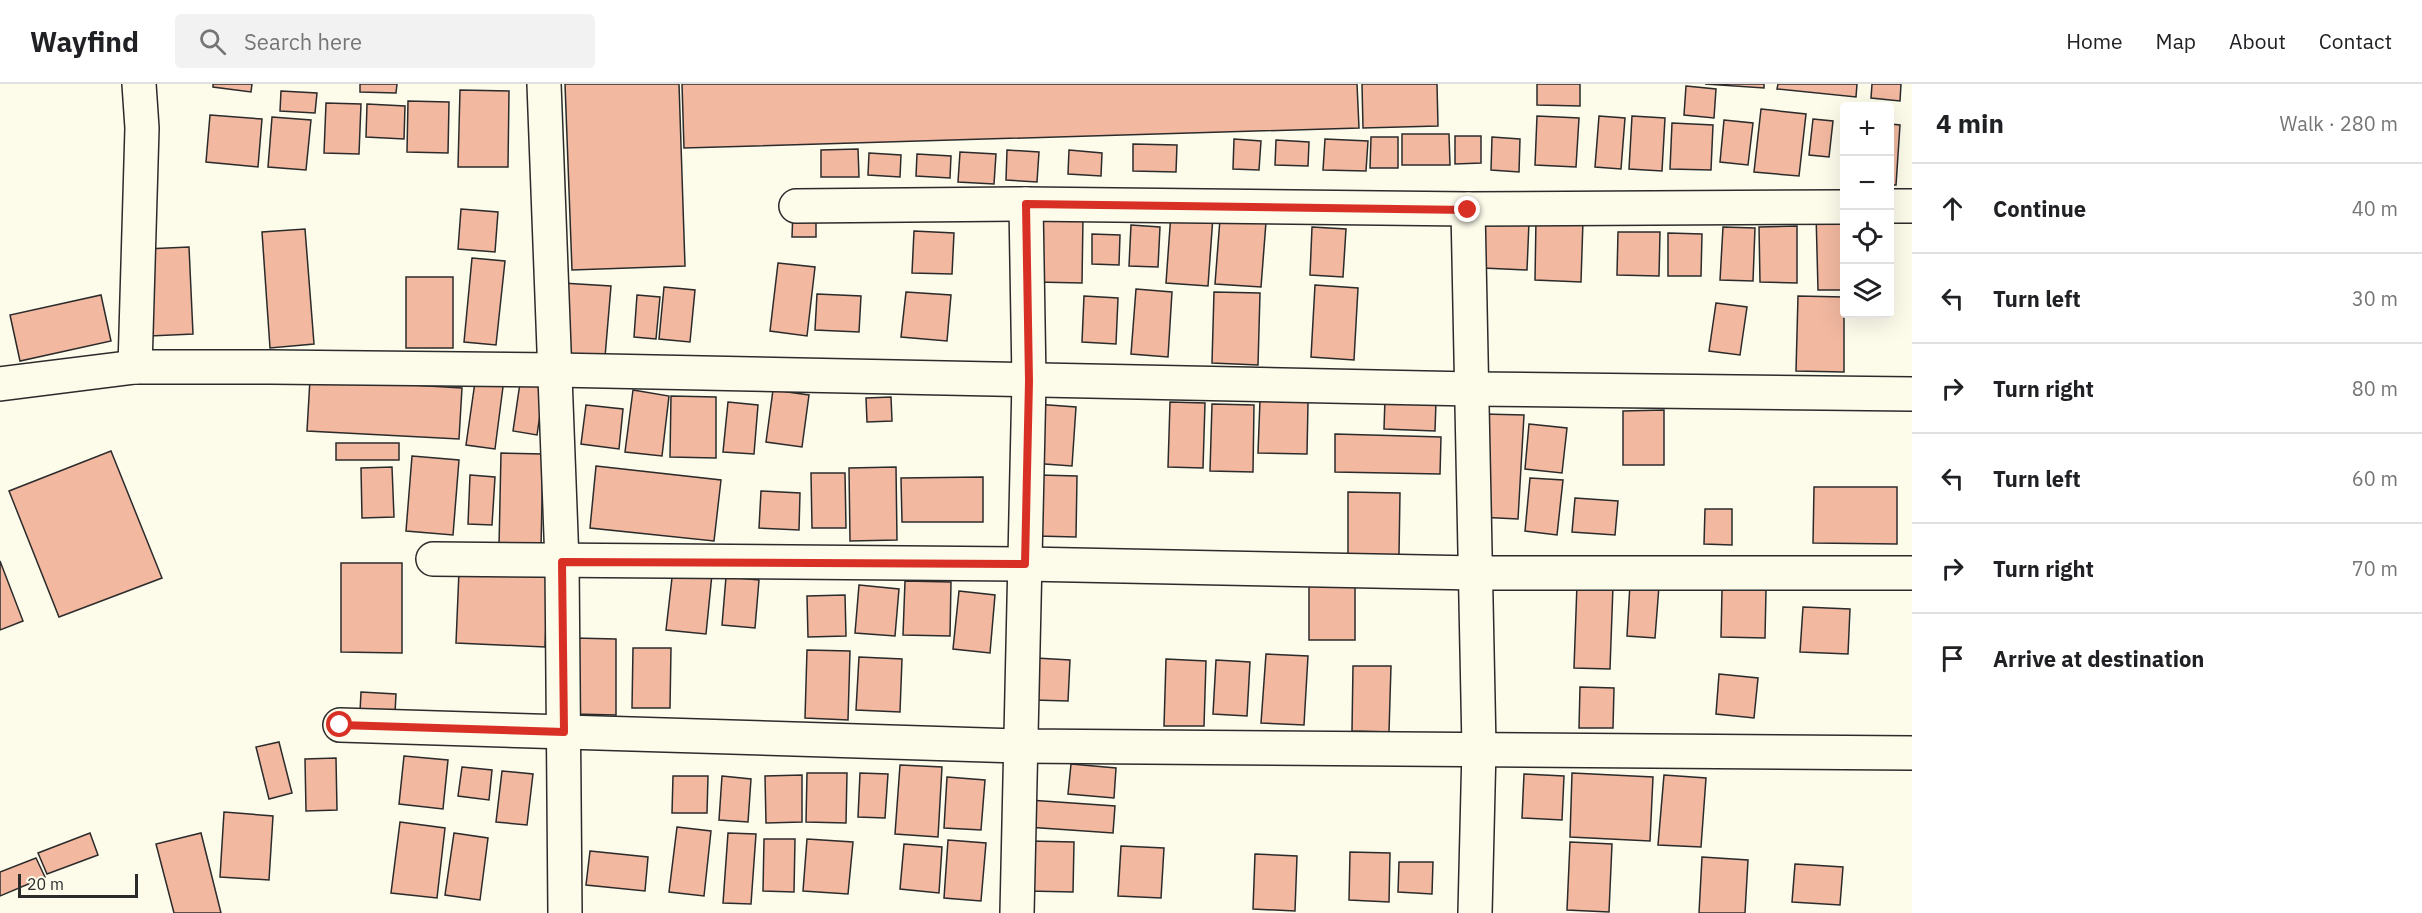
<!DOCTYPE html>
<meta charset="utf-8">
<style>
body{margin:0;font-family:"IBM Plex Sans",sans-serif;background:#f2f2f2;color:#202124}
.controls{position:absolute;right:18px;top:18px;display:grid;overflow:hidden;border-radius:6px;box-shadow:0 6px 24px #0002}
.controls button{width:54px;height:54px;display:grid;place-items:center;padding:0;border:0;border-bottom:2px solid #e0e0e0;background:#fff;color:#202124;font:30px sans-serif}
.scale{position:absolute;left:18px;bottom:15px;width:120px;box-sizing:border-box;padding-left:6px;border:3px solid #2b2b2b;border-top:0;font-size:16px;line-height:21px;white-space:nowrap;color:#2b2b2b;-webkit-text-stroke:4px #fdfbea;paint-order:stroke}
.stop{position:absolute;width:18px;height:18px;margin:-14px;border:4px solid #d93025;border-radius:50%;background:#fff}
.stop.end{background:#d93025;border-color:#fff;box-shadow:0 2px 6px #0008}
.list{margin:0;padding:0;list-style:none}
h2{display:flex;justify-content:space-between;align-items:center;height:78px;margin:0;padding:0 24px;font-size:26px}
h2 small{font-size:20px;font-weight:400;color:#757577}
.list li{display:grid;grid-template-columns:39px 1fr auto;gap:18px;align-items:center;box-sizing:border-box;height:90px;padding:0 24px;border-top:2px solid #e0e0e0}
.list b{display:block;font-size:22px;white-space:nowrap}
.list em{font-size:20px;font-style:normal;color:#757577}
.icon{flex:none;width:33px;height:33px;fill:none;stroke:currentColor;stroke-width:2;stroke-linecap:round;stroke-linejoin:round}
.map{position:relative;flex:none;width:1912px;height:829px;overflow:hidden}
header{display:flex;align-items:center;gap:36px;box-sizing:border-box;height:84px;padding:0 30px;background:#fff;border-bottom:2px solid #e0e0e0}
header strong{font-size:28px}
nav{display:flex;gap:33px;margin-inline-start:auto;font-size:21px}
.search{width:420px;height:54px;background:#f2f2f2;display:flex;align-items:center;gap:15px;box-sizing:border-box;padding:0 21px;border-radius:6px;color:#757577;font-size:22px}
main{display:flex}
aside{flex:1;background:#fff}
.map>svg:first-child{display:block}
.building{fill:#f2b8a0;stroke:#2b2b2b;stroke-width:1.5}
.lines{fill:none;stroke-linecap:round;stroke-linejoin:round}
.street-casing{stroke:#2b2b2b;stroke-width:36}
.street{stroke:#fdfbea;stroke-width:33}
.route{stroke:#d93025;stroke-width:8}
</style>
<header>
<strong>Wayfind</strong>
<div class="search"><svg class="icon" aria-label="search" viewBox="0 0 24 24"><circle cx="10" cy="10" r="6"/><path d="M15 15l6 6"/></svg>Search here</div>
<nav><a>Home</a><a>Map</a><a>About</a><a>Contact</a></nav>
</header>
<main>
<div class="map">
<svg width="1912" height="829" viewBox="0 0 1912 829">
<rect width="100%" height="100%" fill="#fdfbea"/>
<!-- building -->
<g class="building">
<polygon points="213,0 252,0 251,8 213,3"/>
<polygon points="360,0 397,0 396,9 360,8"/>
<polygon points="565,0 679,0 685,182 572,186"/>
<polygon points="682,0 1357,0 1359,44 684,64"/>
<polygon points="1362,0 1437,0 1438,42 1363,44"/>
<polygon points="1537,0 1580,0 1580,22 1537,21"/>
<polygon points="1705,0 1764,0 1764,4"/>
<polygon points="1778,0 1857,0 1856,13 1777,5"/>
<polygon points="1872,0 1901,0 1900,17 1871,14"/>
<polygon points="1686,2 1716,5 1714,34 1684,31"/>
<polygon points="460,6 509,7 508,83 458,83"/>
<polygon points="281,7 317,9 315,29 280,27"/>
<polygon points="408,17 449,18 448,69 407,68"/>
<polygon points="326,19 361,20 359,70 324,69"/>
<polygon points="367,20 405,22 404,55 366,53"/>
<polygon points="1761,25 1806,30 1799,92 1754,88"/>
<polygon points="210,31 262,35 258,83 206,78"/>
<polygon points="1537,32 1579,34 1576,83 1535,81"/>
<polygon points="1599,32 1625,34 1621,85 1595,83"/>
<polygon points="1632,32 1665,34 1662,87 1629,85"/>
<polygon points="272,33 311,36 306,86 268,83"/>
<polygon points="1813,35 1833,37 1829,73 1809,71"/>
<polygon points="1724,36 1753,39 1748,81 1720,78"/>
<polygon points="1672,39 1713,41 1711,86 1670,85"/>
<polygon points="1890,40 1900,41 1896,101 1890,101"/>
<polygon points="1402,50 1449,50 1450,81 1402,81"/>
<polygon points="1455,52 1481,52 1481,79 1455,80"/>
<polygon points="1371,53 1398,53 1398,84 1370,84"/>
<polygon points="1492,53 1520,55 1519,88 1491,86"/>
<polygon points="1234,55 1261,57 1259,86 1233,85"/>
<polygon points="1325,55 1368,57 1366,87 1323,86"/>
<polygon points="1276,56 1309,58 1308,82 1275,81"/>
<polygon points="1133,60 1177,61 1176,88 1133,87"/>
<polygon points="858,65 859,93 821,93 821,66"/>
<polygon points="1007,66 1039,68 1037,98 1006,96"/>
<polygon points="1069,66 1102,69 1101,92 1068,90"/>
<polygon points="960,68 996,70 994,100 958,98"/>
<polygon points="869,69 901,71 900,93 868,91"/>
<polygon points="917,70 951,72 950,94 916,92"/>
<polygon points="461,125 498,128 495,168 458,165"/>
<polygon points="793,126 816,126 816,153 792,153"/>
<polygon points="1844,128 1844,206 1818,206 1816,129"/>
<polygon points="1171,129 1213,132 1208,202 1166,199"/>
<polygon points="1037,132 1083,133 1082,199 1036,198"/>
<polygon points="1536,134 1583,136 1581,198 1535,196"/>
<polygon points="1220,135 1266,138 1261,203 1215,200"/>
<polygon points="1485,136 1529,138 1527,186 1483,184"/>
<polygon points="1131,141 1160,143 1158,183 1129,182"/>
<polygon points="1797,142 1797,199 1760,198 1759,143"/>
<polygon points="1312,143 1346,145 1343,193 1310,191"/>
<polygon points="1723,143 1755,144 1753,197 1720,196"/>
<polygon points="305,145 314,260 270,264 262,148"/>
<polygon points="914,147 954,149 952,190 912,189"/>
<polygon points="1618,148 1660,148 1659,192 1617,191"/>
<polygon points="1668,149 1702,150 1701,192 1668,192"/>
<polygon points="1092,150 1120,151 1119,181 1092,180"/>
<polygon points="189,163 193,250 150,252 145,165"/>
<polygon points="472,174 505,177 496,261 464,258"/>
<polygon points="778,179 815,183 807,252 770,247"/>
<rect x="406" y="193" width="47" height="71"/>
<polygon points="562,199 611,202 605,273 557,270"/>
<polygon points="1315,201 1358,204 1354,276 1311,273"/>
<polygon points="664,203 695,206 690,258 659,255"/>
<polygon points="1136,205 1172,208 1168,273 1131,270"/>
<polygon points="906,208 951,211 947,257 901,253"/>
<polygon points="1214,208 1260,209 1258,281 1212,279"/>
<polygon points="817,210 861,212 859,248 815,246"/>
<polygon points="101,211 111,257 20,277 10,231"/>
<polygon points="637,211 660,213 656,255 634,253"/>
<polygon points="1084,212 1118,214 1116,260 1082,258"/>
<polygon points="1798,212 1844,213 1844,288 1796,287"/>
<polygon points="1716,219 1747,223 1740,271 1709,267"/>
<polygon points="476,291 504,295 495,365 466,361"/>
<polygon points="310,295 462,304 459,355 307,347"/>
<polygon points="520,299 544,303 537,351 513,347"/>
<polygon points="633,306 669,312 662,372 625,368"/>
<polygon points="773,306 809,311 802,363 766,358"/>
<polygon points="671,312 716,313 716,374 670,373"/>
<polygon points="891,313 892,337 867,338 866,314"/>
<polygon points="1385,314 1436,317 1435,347 1384,345"/>
<polygon points="1260,316 1308,318 1307,370 1258,369"/>
<polygon points="728,318 758,321 754,370 723,368"/>
<polygon points="1170,318 1205,319 1203,384 1168,383"/>
<polygon points="1035,320 1076,323 1072,382 1031,379"/>
<polygon points="1212,320 1254,321 1253,388 1210,387"/>
<polygon points="586,321 623,325 619,365 581,360"/>
<polygon points="1664,326 1664,381 1623,381 1623,327"/>
<polygon points="1483,330 1524,331 1518,435 1478,433"/>
<polygon points="1529,340 1567,344 1562,389 1525,385"/>
<polygon points="1335,350 1441,353 1440,390 1335,388"/>
<rect x="336" y="359" width="63" height="17"/>
<polygon points="111,367 162,494 59,533 9,407"/>
<polygon points="501,369 543,370 541,464 499,463"/>
<polygon points="412,372 459,376 453,451 406,447"/>
<polygon points="596,382 721,396 714,457 590,444"/>
<polygon points="392,383 394,433 362,434 361,384"/>
<polygon points="896,383 897,456 850,457 849,384"/>
<polygon points="811,389 845,389 846,444 812,444"/>
<polygon points="470,391 495,393 492,441 468,440"/>
<polygon points="1039,391 1077,392 1076,453 1037,452"/>
<polygon points="983,393 983,438 902,438 901,394"/>
<polygon points="1530,394 1563,396 1557,451 1525,447"/>
<polygon points="1814,403 1897,403 1897,460 1813,459"/>
<polygon points="761,407 800,409 799,446 759,444"/>
<polygon points="1348,408 1400,409 1399,471 1348,470"/>
<polygon points="1575,414 1618,417 1615,451 1572,448"/>
<polygon points="1705,425 1732,425 1732,461 1704,460"/>
<polygon points="0,477 23,537 0,546"/>
<polygon points="341,479 402,479 402,569 341,568"/>
<polygon points="673,485 712,490 706,550 666,546"/>
<polygon points="459,487 548,492 545,563 456,559"/>
<polygon points="726,493 759,496 755,544 722,541"/>
<polygon points="905,497 951,498 950,552 903,551"/>
<polygon points="1577,500 1613,502 1610,585 1574,584"/>
<polygon points="1630,500 1659,502 1655,554 1627,552"/>
<polygon points="859,501 899,505 895,552 855,549"/>
<rect x="1309" y="502" width="46" height="54"/>
<polygon points="1722,506 1766,506 1765,554 1721,553"/>
<polygon points="959,507 995,511 990,569 953,565"/>
<polygon points="845,511 846,552 808,553 807,512"/>
<polygon points="1803,523 1850,525 1848,570 1800,568"/>
<polygon points="574,554 616,555 616,631 574,630"/>
<polygon points="633,564 671,564 670,624 632,624"/>
<polygon points="807,566 850,567 848,636 805,634"/>
<polygon points="1266,570 1308,572 1304,641 1261,639"/>
<polygon points="859,573 902,575 900,628 856,626"/>
<polygon points="1036,574 1070,576 1068,617 1034,616"/>
<polygon points="1166,575 1206,577 1204,642 1164,642"/>
<polygon points="1216,576 1250,578 1247,632 1213,630"/>
<polygon points="1353,582 1391,582 1389,648 1352,647"/>
<polygon points="1719,590 1758,594 1754,634 1716,630"/>
<polygon points="1580,603 1614,604 1613,644 1579,644"/>
<polygon points="361,608 396,610 395,629 360,628"/>
<polygon points="279,658 292,709 269,715 256,663"/>
<polygon points="404,672 448,676 443,725 399,720"/>
<polygon points="336,674 337,726 306,727 305,675"/>
<polygon points="1071,680 1116,684 1114,714 1068,710"/>
<polygon points="900,681 942,683 938,753 895,750"/>
<polygon points="462,683 492,686 489,716 458,712"/>
<polygon points="502,687 533,690 527,741 496,738"/>
<polygon points="807,689 847,689 846,739 806,738"/>
<polygon points="860,689 888,690 885,734 858,733"/>
<polygon points="1572,689 1653,693 1650,757 1570,753"/>
<polygon points="1524,690 1564,692 1562,736 1522,734"/>
<polygon points="802,691 802,738 766,739 765,692"/>
<polygon points="1664,691 1706,694 1701,763 1658,761"/>
<polygon points="673,692 708,692 707,729 672,729"/>
<polygon points="722,692 751,695 748,738 719,736"/>
<polygon points="947,693 985,696 981,746 944,744"/>
<polygon points="1029,716 1115,722 1113,749 1027,743"/>
<polygon points="224,728 273,732 269,796 220,793"/>
<polygon points="400,738 445,744 437,814 391,809"/>
<polygon points="677,743 711,747 704,812 669,808"/>
<polygon points="90,749 98,771 47,790 38,769"/>
<polygon points="201,749 221,829 174,829 156,760"/>
<polygon points="454,749 488,754 480,816 445,811"/>
<polygon points="728,749 756,750 751,820 723,819"/>
<polygon points="764,755 795,755 794,808 763,807"/>
<polygon points="807,755 853,758 848,810 803,807"/>
<polygon points="948,756 986,759 981,817 944,814"/>
<polygon points="1029,757 1074,758 1073,808 1028,807"/>
<polygon points="1570,758 1612,760 1609,828 1567,826"/>
<polygon points="904,760 942,763 939,809 900,805"/>
<polygon points="1121,762 1164,764 1161,814 1118,812"/>
<polygon points="590,767 648,773 645,807 586,801"/>
<polygon points="1350,768 1390,769 1389,818 1349,816"/>
<polygon points="1255,770 1297,772 1295,827 1253,825"/>
<polygon points="1702,773 1748,776 1745,829 1699,829"/>
<polygon points="36,774 45,793 0,812 0,788"/>
<polygon points="1399,778 1433,778 1432,810 1398,808"/>
<polygon points="1795,780 1843,783 1840,821 1792,818"/>
</g>
<g class="lines">
<defs>
<g id="street">
<polyline points="544,0 562,478 565,829"/>
<polyline points="796,122 1026,120 1468,125 1844,123"/>
<polyline points="1890,122 1912,122"/>
<polyline points="1468,125 1479,664 1475,829"/>
<polyline points="135,283 142,44 139,0"/>
<polyline points="0,300 135,283 271,283 556,286 1472,305 1912,310"/>
<polyline points="433,475 1025,480 1476,489 1912,489"/>
<polyline points="340,641 1019,662 1912,669"/>
<polyline points="1017,829 1029,297 1026,120"/>
</g>
</defs>
<!-- street casing -->
<use href="#street" class="street-casing"/>
<!-- street -->
<use href="#street" class="street"/>
</g>
<g class="lines">
<!-- route -->
<polyline class="route" points="340,641 564,648 562,478 1025,480 1029,297 1026,120 1468,126"/>
</g>
</svg>
<div class="controls">
<button>+</button>
<button>−</button>
<button><svg class="icon" aria-label="locate" viewBox="0 0 24 24"><circle cx="12" cy="12" r="6"/><path d="M12 2v4M12 18v4M2 12h4M18 12h4"/></svg></button>
<button><svg class="icon" aria-label="layers" viewBox="0 0 24 24"><path d="M12 4l9 5-9 5-9-5zM3 14l9 5 9-5"/></svg></button>
</div>
<div class="scale">20 m</div>
<div class="stop" style="left:340px;top:641px"></div>
<div class="stop end" style="left:1468px;top:126px"></div>
</div>
<aside>
<h2>4 min<small>Walk · 280 m</small></h2>
<ul class="list">
<li><svg class="icon" aria-label="ahead" viewBox="0 0 24 24"><path d="M12 20V5M6 11l6-6 6 6"/></svg><div><b>Continue</b></div><em>40 m</em></li>
<li><svg class="icon" aria-label="left" viewBox="0 0 24 24"><path d="M17 20v-9H6M10 6l-5 5 5 5"/></svg><div><b>Turn left</b></div><em>30 m</em></li>
<li><svg class="icon" aria-label="right" viewBox="0 0 24 24"><path d="M7 20v-9h11M14 6l5 5-5 5"/></svg><div><b>Turn right</b></div><em>80 m</em></li>
<li><svg class="icon" aria-label="left" viewBox="0 0 24 24"><path d="M17 20v-9H6M10 6l-5 5 5 5"/></svg><div><b>Turn left</b></div><em>60 m</em></li>
<li><svg class="icon" aria-label="right" viewBox="0 0 24 24"><path d="M7 20v-9h11M14 6l5 5-5 5"/></svg><div><b>Turn right</b></div><em>70 m</em></li>
<li><svg class="icon" aria-label="arrive" viewBox="0 0 24 24"><path d="M6 21V4h12l-3 4 3 4H6"/></svg><div><b>Arrive at destination</b></div></li>
</ul>
</aside>
</main>
